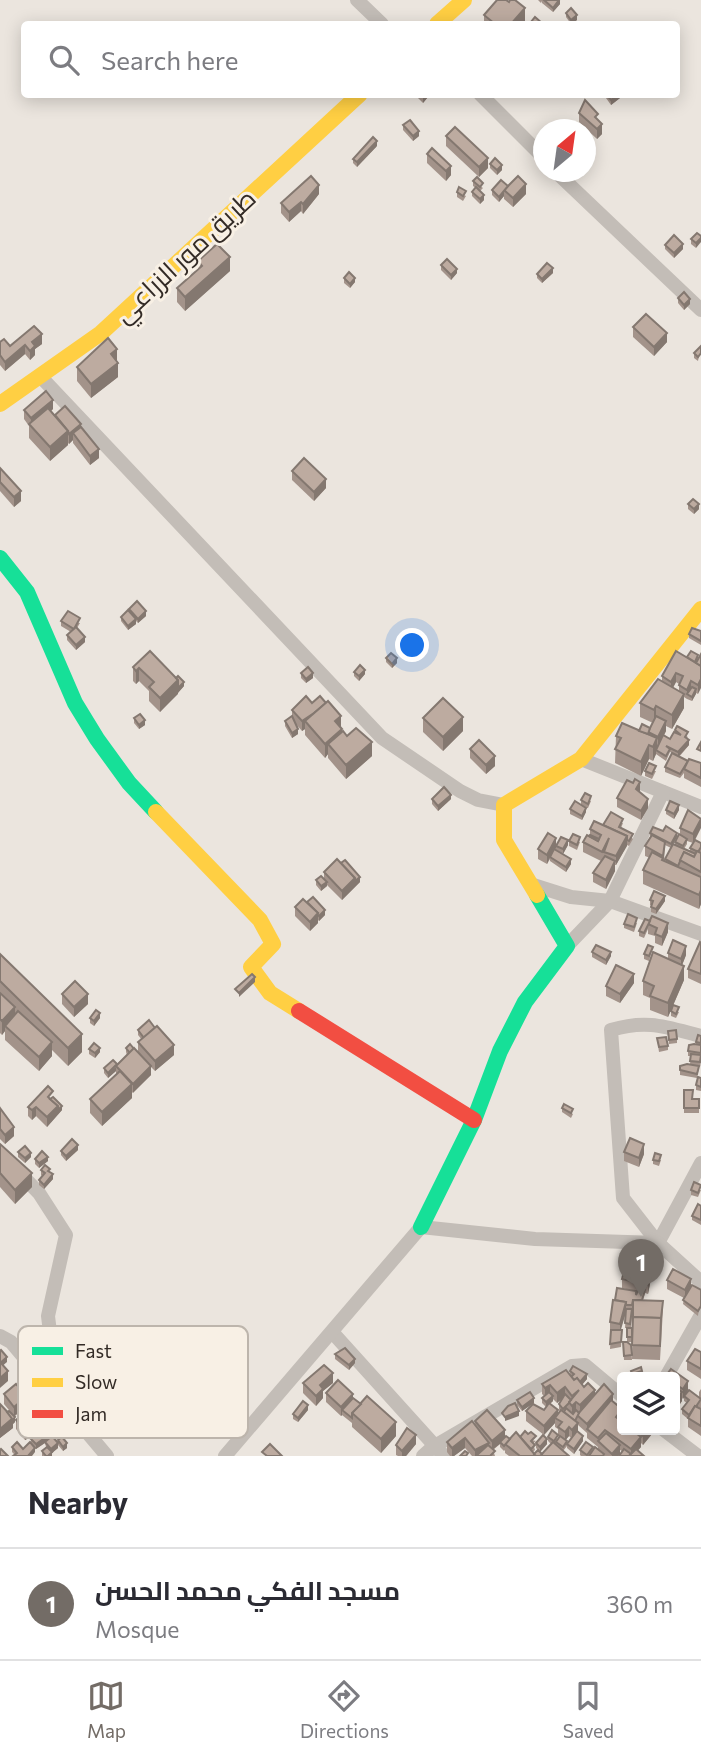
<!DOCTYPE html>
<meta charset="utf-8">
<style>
body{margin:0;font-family:Commissioner,Cairo,sans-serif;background:#f7f7f7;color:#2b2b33}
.controls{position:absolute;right:21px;bottom:21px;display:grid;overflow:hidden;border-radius:7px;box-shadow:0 4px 18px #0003}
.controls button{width:63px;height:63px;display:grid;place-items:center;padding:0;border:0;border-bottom:2px solid #e1e1e2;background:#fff;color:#2b2b33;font:35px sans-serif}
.compass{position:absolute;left:533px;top:119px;width:63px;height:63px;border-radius:50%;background:#fff;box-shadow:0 4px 18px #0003;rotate:29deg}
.you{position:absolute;left:413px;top:646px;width:24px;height:24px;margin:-18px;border:5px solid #fff;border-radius:50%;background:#1a73e8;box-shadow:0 0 0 10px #1a73e833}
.badge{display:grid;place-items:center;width:46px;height:46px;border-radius:50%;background:#736c66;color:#fff;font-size:23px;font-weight:700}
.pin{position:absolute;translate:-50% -58px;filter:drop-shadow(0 2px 4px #0008)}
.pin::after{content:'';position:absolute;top:37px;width:24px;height:21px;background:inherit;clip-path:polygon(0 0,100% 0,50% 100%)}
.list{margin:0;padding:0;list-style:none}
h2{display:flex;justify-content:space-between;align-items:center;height:91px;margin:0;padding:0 28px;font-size:30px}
h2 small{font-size:23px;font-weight:400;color:#7c7c81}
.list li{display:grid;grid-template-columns:46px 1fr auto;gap:21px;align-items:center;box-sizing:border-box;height:112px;padding:0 28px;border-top:2px solid #e1e1e2}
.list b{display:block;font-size:26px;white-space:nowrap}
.list p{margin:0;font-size:23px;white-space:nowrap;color:#7c7c81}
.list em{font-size:23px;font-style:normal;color:#7c7c81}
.icon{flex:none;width:38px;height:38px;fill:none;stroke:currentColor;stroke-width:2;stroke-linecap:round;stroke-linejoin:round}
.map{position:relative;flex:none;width:701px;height:1456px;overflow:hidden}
.search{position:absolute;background:#fff;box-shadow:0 4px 18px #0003;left:21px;right:21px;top:21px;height:77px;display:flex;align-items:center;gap:18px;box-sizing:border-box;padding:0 24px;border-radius:7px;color:#7c7c81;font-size:26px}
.sheet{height:203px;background:#fff}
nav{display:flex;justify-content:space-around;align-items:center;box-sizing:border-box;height:98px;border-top:2px solid #e1e1e2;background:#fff;font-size:19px;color:#7c7c81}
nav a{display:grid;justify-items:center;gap:4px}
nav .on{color:#736c66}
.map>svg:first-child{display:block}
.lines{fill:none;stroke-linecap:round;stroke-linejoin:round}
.street{stroke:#c3bdb7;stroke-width:14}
.fast{stroke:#16e098;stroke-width:16}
.slow{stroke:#ffcf43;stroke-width:16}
.jam{stroke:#f24e42;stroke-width:16}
.wall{fill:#a3938a;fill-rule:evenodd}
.shaded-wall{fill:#847870}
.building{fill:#bdaba0;stroke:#847870;stroke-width:2}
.labels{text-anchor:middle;stroke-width:6;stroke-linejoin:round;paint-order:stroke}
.street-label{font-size:26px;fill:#332b26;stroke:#f8f0e5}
.key{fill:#f8f0e5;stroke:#bdb5ac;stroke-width:2}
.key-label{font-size:19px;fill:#332b26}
</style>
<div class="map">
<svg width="701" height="1456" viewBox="0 0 701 1456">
<rect width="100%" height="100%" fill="#ebe5de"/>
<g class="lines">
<!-- street -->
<g class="street">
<polyline points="357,0 382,24"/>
<polyline points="480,94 544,158"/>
<polyline points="556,172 701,310"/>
<polyline points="40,376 382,738 460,791 478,800 504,805"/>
<polyline points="581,759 701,807"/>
<polyline points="530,884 571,897 610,901 701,934"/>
<polyline points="567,946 610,901 663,792"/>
<path d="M 701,1036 C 666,1027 647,1019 611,1030 L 623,1198 L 658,1243 L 701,1163"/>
<polyline points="0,1153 39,1193 66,1235 48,1316 58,1397"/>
<polyline points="333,1333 444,1456"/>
<polyline points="0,1336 11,1342 107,1456"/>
<polyline points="666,1377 701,1315"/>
<polyline points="664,1430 698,1456"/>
<polyline points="225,1456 421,1227 535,1239 658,1243 701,1282"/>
<polyline points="423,1456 433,1447 572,1366 585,1365 622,1396"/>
</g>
<!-- fast -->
<g class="fast">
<polyline points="0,558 27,592 75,703 97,739 129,783 156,812"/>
<polyline points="421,1227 474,1120 500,1051 525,1002 567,946 537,895"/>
</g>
<!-- slow -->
<g class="slow">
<polyline points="437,24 464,0"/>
<polyline points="0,404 101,333 360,94"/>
<polyline points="156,812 260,920 273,944 251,967 270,993 299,1011"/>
<polyline points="537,895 504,840 504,805 581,759 701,609"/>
</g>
<!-- jam -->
<polyline class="jam" points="299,1011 474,1120"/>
</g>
<!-- wall -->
<g class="wall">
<polygon points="538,0 560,0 560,4 553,12 542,3 542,1 541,3"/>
<polygon points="520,5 525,22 523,24 484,24 484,15"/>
<polygon points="566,13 577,20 571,24 566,17"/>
<polygon points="414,94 428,94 428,97 423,103"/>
<polygon points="606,94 620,94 620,98 611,105 606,98"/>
<polygon points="579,113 598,120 602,134 597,139 579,122"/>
<polygon points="403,125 419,136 413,141 403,130"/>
<polygon points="446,136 488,168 479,177 446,146"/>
<polygon points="377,146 357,167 353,163 353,159"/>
<polygon points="427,154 451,175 446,181 427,163"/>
<polygon points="490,164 502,170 497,175 490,168"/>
<polygon points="473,181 483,188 480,191 484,200 480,204 472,196 472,192 476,188 473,186"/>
<polygon points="508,186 526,194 513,207 504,199 504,196 499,202 492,195 492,190"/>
<polygon points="457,192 466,196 463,201 457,197"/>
<polygon points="319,194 303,214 301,211 289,222 281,213 281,203"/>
<polygon points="697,233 696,248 691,244 691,239"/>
<polygon points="665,245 683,249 674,258 665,249"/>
<polygon points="198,261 230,271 185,311 177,302 177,288 198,269"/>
<polygon points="441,265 457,273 451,280 441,270"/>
<polygon points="553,273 542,283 537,278 537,274"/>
<polygon points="344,278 355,282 350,288 344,283"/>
<polygon points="678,298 690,304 684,310 678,303"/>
<polygon points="633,327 667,342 654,356 633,337"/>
<polygon points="0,342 10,346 42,344 35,349 35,355 30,360 25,354 5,371 0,365"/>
<polygon points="701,346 698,361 694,358 694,353"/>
<polygon points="117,362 118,377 91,398 77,381 77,367"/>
<polygon points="53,409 51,411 55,415 81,427 99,458 90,465 73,443 73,440 69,444 68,443 68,445 50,461 29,438 29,426 24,419 24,410"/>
<polygon points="0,468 21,501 14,507 0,491"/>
<polygon points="292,471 326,488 314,501 292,480"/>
<polygon points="688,504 699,509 694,514 688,509"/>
<polygon points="129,609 146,616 138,623 136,621 136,624 128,630 121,621 121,617 129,611"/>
<polygon points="61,621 80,623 77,628 85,642 76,650 67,640 67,635 71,632 61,626"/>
<polygon points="701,631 701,645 689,638 689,634"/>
<polygon points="150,651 184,686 160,712 149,701 149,691 139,681 136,684 133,681 133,667"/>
<path d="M 698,655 L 698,694 L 696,693 L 692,701 L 687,699 L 687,698 L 687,699 L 684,697 L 684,708 L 672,729 L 666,726 L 666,731 L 664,735 L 670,739 L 675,730 L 688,737 L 687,738 L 689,745 L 679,757 L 688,762 L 701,763 L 701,787 L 684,778 L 684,773 L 680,778 L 665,772 L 665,767 L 672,753 L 670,752 L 666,761 L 656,754 L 653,761 L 649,759 L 641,776 L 615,763 L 616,736 L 650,728 L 653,723 L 640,717 L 640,703 L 662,681 L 662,676 L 687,657 ZM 676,682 L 679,684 L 679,691 L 673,688 Z"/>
<polygon points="386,658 397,663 392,668 386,662"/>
<polygon points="354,672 365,674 359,681 354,676"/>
<polygon points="301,673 313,678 306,683 301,678"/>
<polygon points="312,703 341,728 342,733 372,756 346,779 328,758 328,754 325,758 305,735 305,729 302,731 295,723 298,734 292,738 285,726 285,721 292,716 292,710"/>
<polygon points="134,718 145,725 139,729 134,723"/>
<polygon points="423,718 463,731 443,751 423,732"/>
<polygon points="470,749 495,766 486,774 470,758"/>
<polygon points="645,771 656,771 652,779 645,776"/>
<polygon points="640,791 640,792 648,808 641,820 617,807 617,798"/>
<polygon points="432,799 451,799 438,811 432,804"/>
<polygon points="581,800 591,801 588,808 586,808 586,812 582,820 570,814 570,809 581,804"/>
<polygon points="666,810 679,810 674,819 666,814"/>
<path d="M 688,810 L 695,840 L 701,847 L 701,904 L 699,909 L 643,884 L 643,870 L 650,858 L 645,856 L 645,846 L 650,837 L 650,833 L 675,845 L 675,842 L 680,835 L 680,828 ZM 687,841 L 693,843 L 690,848 L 690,852 L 684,849 L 687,844 ZM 665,845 L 671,848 L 665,861 L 664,861 Z"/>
<polygon points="623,823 621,828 633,839 629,846 627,845 616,865 615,865 615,871 606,889 593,882 593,873 601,861 583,852 583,842 590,835 590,829 603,825"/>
<polygon points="569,841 580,842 577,850 569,846"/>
<polygon points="568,845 563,854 556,850 556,846"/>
<polygon points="556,848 555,850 571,864 566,872 550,861 550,859 547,864 538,859 538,849"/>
<polygon points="324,872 360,882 342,900 327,885 327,886 321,891 316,885 316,880 324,878"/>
<polygon points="650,900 665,901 656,914 651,912 651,905 650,905"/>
<polygon points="307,902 325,915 319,921 318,920 318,923 310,931 295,916 295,907"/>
<polygon points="645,919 668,932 662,946 655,943 655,936 648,934 648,929 644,938 639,936 639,931"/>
<polygon points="637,923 634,932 624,928 624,924"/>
<polygon points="701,943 701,984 688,978 688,969"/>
<polygon points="653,947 649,961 644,959 644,954"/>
<polygon points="592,952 611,956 606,965 592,957"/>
<polygon points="668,953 686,955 682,965 684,980 668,1017 650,1010 650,998 643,995 643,981 668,959"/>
<polygon points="0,954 82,1052 68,1066 52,1050 52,1056 39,1071 5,1040 5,1031 2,1035 0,1033"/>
<polygon points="634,983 620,1003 606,996 606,986"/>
<polygon points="62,994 88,1004 74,1017 62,1004"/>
<polygon points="671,1011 679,1012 676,1018 671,1016"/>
<polygon points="90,1018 100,1018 94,1026 90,1023"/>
<polygon points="138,1030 174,1055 155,1071 151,1067 151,1075 132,1093 132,1098 102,1126 90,1113 90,1099 116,1075 116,1071 108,1078 104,1073 104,1068 117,1064 127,1055 126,1052 126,1048 144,1059 138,1052 138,1042 142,1040 138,1035"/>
<polygon points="668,1031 677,1039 677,1043 669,1044"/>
<polygon points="701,1036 701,1062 700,1067 699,1067 697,1078 680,1075 680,1070 690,1064 691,1056 688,1056 688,1051 696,1044 696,1042"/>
<polygon points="657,1038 668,1046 668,1050 659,1052"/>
<polygon points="89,1049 100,1052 95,1058 89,1054"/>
<polygon points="701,1078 701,1091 696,1090 696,1085"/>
<polygon points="684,1090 693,1099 699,1099 699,1113 684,1113"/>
<polygon points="53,1097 62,1110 47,1127 36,1116 32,1120 28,1116 28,1107"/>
<polygon points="0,1108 14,1136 5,1144 0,1139"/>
<polygon points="562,1108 573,1114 571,1118 562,1112"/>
<polygon points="0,1144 32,1187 15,1204 0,1187"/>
<polygon points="78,1150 66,1161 61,1155 61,1151"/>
<polygon points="18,1152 31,1157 25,1163 18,1157"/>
<polygon points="624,1152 644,1154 639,1167 624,1161"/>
<polygon points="35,1159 48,1161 39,1168 35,1164"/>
<polygon points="653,1160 661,1160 659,1166 653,1164"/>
<polygon points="41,1170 50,1172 53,1179 44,1189 39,1185 39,1180 42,1176 41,1175"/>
<polygon points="691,1190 701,1190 698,1197 691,1195"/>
<polygon points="701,1206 701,1225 692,1220 692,1216"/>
<polygon points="626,1264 656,1274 653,1279 651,1278 648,1294 645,1293 643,1300 663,1310 660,1360 632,1359 633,1305 631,1328 632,1328 632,1342 627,1342 627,1328 625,1328 626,1312 620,1330 622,1330 621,1347 610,1349 611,1332 610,1331 610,1322 613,1300 636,1295 638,1292 622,1288 622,1279"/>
<polygon points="667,1280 691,1285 701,1290 698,1316 683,1304 684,1298 667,1289"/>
<polygon points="623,1342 631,1345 632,1360 624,1360"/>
<polygon points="701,1352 701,1379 687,1370 687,1361"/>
<polygon points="335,1354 355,1363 349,1370 335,1359"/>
<path d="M 570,1371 L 587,1379 L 582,1385 L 595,1395 L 613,1401 L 622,1430 L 652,1430 L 652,1434 L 643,1445 L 641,1443 L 641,1447 L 638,1450 L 644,1456 L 619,1456 L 622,1451 L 620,1450 L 618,1456 L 581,1456 L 580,1455 L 580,1450 L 598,1449 L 598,1447 L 587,1438 L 587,1432 L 587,1433 L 578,1425 L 578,1432 L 583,1441 L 574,1454 L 567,1448 L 567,1446 L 563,1451 L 569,1456 L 509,1456 L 505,1453 L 505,1450 L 504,1451 L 500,1447 L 500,1444 L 493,1450 L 495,1456 L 472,1456 L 465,1448 L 454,1456 L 450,1456 L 447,1452 L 447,1442 L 475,1424 L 475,1421 L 510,1439 L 520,1437 L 536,1441 L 533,1443 L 535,1450 L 533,1452 L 534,1454 L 542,1454 L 551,1444 L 548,1441 L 548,1437 L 558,1439 L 559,1437 L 558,1436 L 558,1429 L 555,1427 L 555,1423 L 544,1435 L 526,1421 L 526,1411 L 532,1404 L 522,1411 L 517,1405 L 517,1400 L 534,1403 L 533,1404 L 544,1410 L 546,1407 L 542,1403 L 542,1398 L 544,1396 L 542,1394 L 542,1384 L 570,1375 ZM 563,1398 L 559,1404 L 559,1409 L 560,1411 L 558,1414 L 550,1404 L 553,1401 L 553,1399 L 557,1403 ZM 569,1436 L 571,1438 L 567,1444 L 565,1440 Z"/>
<polygon points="675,1377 688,1390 699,1398 699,1392 701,1389 701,1436 688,1427 688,1419 682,1414 682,1409 687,1403 684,1401 684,1397 683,1399 682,1398 682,1401 675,1411"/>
<polygon points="303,1383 333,1383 323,1391 323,1398 316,1406 303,1393"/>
<polygon points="326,1393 396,1436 381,1453 352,1427 352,1423 342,1415 341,1416 326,1402"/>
<polygon points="4,1394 27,1406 15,1416 15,1422 13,1424 13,1428 0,1438 0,1404 7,1412 13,1415 4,1404"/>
<polygon points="47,1395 62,1421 52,1428 55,1436 53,1437 58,1442 58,1440 67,1448 63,1451 58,1445 58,1448 52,1453 52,1456 42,1456 42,1451 46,1447 45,1443 36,1449 35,1448 35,1452 15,1455 12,1452 12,1447 23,1449 31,1443 31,1439 37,1434 25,1440 16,1429 16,1420"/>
<polygon points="308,1410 298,1422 293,1419 293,1414"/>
<polygon points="536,1443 547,1444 540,1452 536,1448"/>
<polygon points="416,1444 406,1456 398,1456 396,1455 396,1445"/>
</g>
<!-- shaded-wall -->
<g class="shaded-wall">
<polygon points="560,0 560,4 553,12 553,8"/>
<polygon points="525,8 525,22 523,24 511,24"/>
<polygon points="577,15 577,20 571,24 571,20"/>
<polygon points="426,94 428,94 428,97 423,103 423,98"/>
<polygon points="618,94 620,94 620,98 611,105 611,100"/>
<polygon points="602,124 602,134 597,139 597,129"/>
<polygon points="419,131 419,136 413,141 413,136"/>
<polygon points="377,141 377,146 357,167 357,162"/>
<polygon points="488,158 488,168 479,177 479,167"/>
<polygon points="502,165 502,170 497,175 497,170"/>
<polygon points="451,166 451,175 446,181 446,171"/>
<polygon points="526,184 526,194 513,207 513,198"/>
<polygon points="319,185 319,194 303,214 303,204"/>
<polygon points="504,192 504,196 499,202 499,197"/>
<polygon points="484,195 484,200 480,204 480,199"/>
<polygon points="301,202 301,211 289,222 289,212"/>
<polygon points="701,238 701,242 696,248 696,243"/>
<polygon points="683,244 683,249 674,258 674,253"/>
<polygon points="230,257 230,271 185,311 185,297"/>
<polygon points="553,268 553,273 542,283 542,279"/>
<polygon points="457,269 457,273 451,280 451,275"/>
<polygon points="355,278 355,282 350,288 350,284"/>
<polygon points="690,299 690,304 684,310 684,305"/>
<polygon points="667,333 667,342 654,356 654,347"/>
<polygon points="42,334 42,344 35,349 35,355 30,360 30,351 32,342"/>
<polygon points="25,345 25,354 5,371 5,362"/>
<polygon points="117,349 117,363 111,354"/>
<polygon points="118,363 118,377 91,398 91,384"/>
<polygon points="53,400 53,409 32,427 31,425 31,418"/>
<polygon points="81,424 81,433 73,433 73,440 69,444 69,434"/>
<polygon points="68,431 68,445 50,461 50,447"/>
<polygon points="99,449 99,458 90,465 90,456"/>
<polygon points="326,479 326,488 314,501 314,492"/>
<polygon points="21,491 21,501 14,507 14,497"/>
<polygon points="699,504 699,509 694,514 694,509"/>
<polygon points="146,611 146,616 138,623 138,619"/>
<polygon points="136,619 136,624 128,630 128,626"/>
<polygon points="85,637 85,642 76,650 76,645"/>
<polygon points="397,658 397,663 392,668 392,664"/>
<polygon points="139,668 139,681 136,684 136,671"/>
<polygon points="365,670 365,674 359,681 359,676"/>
<polygon points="313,673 313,678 306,683 306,679"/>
<polygon points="676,673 676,682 671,691 671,682"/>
<polygon points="701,679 701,688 698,694 698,685"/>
<polygon points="178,680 178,694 160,712 160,698"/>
<polygon points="691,681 691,690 687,694 687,699 687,690"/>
<polygon points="184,682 184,686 178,693 178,688"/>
<polygon points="696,689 696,694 692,701 692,697"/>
<polygon points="684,694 684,708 672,729 672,715"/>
<polygon points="328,704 305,721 305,729 302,731 302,721"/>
<polygon points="656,706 656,720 654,724 654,710"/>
<polygon points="341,716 341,729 335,721"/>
<polygon points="463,717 463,731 443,751 443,737"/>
<polygon points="145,720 145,725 139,729 139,725"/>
<polygon points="666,721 666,731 658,747 658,737"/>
<polygon points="298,729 298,734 292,738 292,733"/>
<polygon points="342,729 342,743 328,744 328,754 325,758 325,744"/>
<polygon points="657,738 657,751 656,750 656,754 653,761 653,747"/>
<polygon points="689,740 689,745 678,757 678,752"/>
<polygon points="372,742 372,756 346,779 346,765"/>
<polygon points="649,745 649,759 641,776 641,762"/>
<polygon points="495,756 495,766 486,774 486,765"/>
<polygon points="640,782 640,791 636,798 636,789"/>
<polygon points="451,795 451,799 438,811 438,806"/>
<polygon points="648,799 648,808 641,820 641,811"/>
<polygon points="679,805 679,810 674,819 674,814"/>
<polygon points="586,808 586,812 582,820 582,816"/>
<polygon points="701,819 701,828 693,844 693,834"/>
<polygon points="677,833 677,837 671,848 671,844"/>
<polygon points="627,836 627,846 616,865 616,856"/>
<polygon points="556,838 556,848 551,857 550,857 547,864 547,855"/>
<polygon points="568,840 568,845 563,854 563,849"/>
<polygon points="571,859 571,864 566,872 566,867"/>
<polygon points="615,861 615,871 606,889 606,880"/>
<polygon points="360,877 360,882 342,900 342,891 355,878"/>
<polygon points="327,882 327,886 321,891 321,886"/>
<polygon points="701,890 701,904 699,909 699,895"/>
<polygon points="665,896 665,901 656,914 656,909"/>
<polygon points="325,910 325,915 319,921 319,916"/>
<polygon points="318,913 318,923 310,931 310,922"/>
<polygon points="668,923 668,932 662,946 662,937"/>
<polygon points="686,946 686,955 681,968 681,959"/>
<polygon points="611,952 611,956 606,965 606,960"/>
<polygon points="684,966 684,980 668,1017 668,1003"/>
<polygon points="634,974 634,983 620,1003 620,994"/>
<polygon points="255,977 255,982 239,997 239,993"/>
<polygon points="88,994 88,1004 74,1017 74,1007"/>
<polygon points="15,1007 15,1021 5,1026 5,1031 2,1035 2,1021"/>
<polygon points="100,1013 100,1018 94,1026 94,1021"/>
<polygon points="82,1034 82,1052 68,1066 68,1048"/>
<polygon points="52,1042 52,1056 39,1071 39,1057"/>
<polygon points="174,1045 174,1055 155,1071 155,1061"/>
<polygon points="100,1048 100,1052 95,1058 95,1053"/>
<polygon points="151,1066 151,1075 133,1093 133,1084"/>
<polygon points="116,1067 116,1071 108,1078 108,1073"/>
<polygon points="132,1084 132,1098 102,1126 102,1112"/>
<polygon points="58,1106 62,1106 62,1110 47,1127 47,1117"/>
<polygon points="36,1107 36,1116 32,1120 32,1110"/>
<polygon points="14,1127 14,1136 5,1144 5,1135"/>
<polygon points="644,1144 644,1154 639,1167 639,1158"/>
<polygon points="78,1145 78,1150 66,1161 66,1156"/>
<polygon points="31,1153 31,1157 25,1163 25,1158"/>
<polygon points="48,1157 48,1161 39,1168 39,1163"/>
<polygon points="32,1173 32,1187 15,1204 15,1190"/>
<polygon points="53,1174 53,1179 44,1189 44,1185"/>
<polygon points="651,1269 651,1279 648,1294 648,1285"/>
<polygon points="691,1279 691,1288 685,1299 685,1290"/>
<polygon points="626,1302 626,1312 620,1333 620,1324"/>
<polygon points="7,1357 7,1362 0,1368 0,1363"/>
<polygon points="355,1359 355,1363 349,1370 349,1365"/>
<polygon points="8,1371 8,1381 0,1388 0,1378"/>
<polygon points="642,1371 642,1376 632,1377 632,1374"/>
<polygon points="333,1373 333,1383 323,1391 323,1398 316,1406 316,1396 320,1385"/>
<polygon points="587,1374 587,1379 580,1387 580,1382"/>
<polygon points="688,1381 688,1390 683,1399 683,1389"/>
<polygon points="550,1385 550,1394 545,1398 545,1388"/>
<polygon points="565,1387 565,1396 557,1403 557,1393"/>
<polygon points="595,1390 595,1399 580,1415 580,1405"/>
<polygon points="682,1392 682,1401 675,1411 675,1401"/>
<polygon points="353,1394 353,1403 342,1410 342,1415 341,1416 341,1407"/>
<polygon points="613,1394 613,1403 587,1429 587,1433 587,1424"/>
<polygon points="27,1396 27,1406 14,1416 14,1407"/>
<polygon points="553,1396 553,1401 546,1407 546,1402"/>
<polygon points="534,1398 534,1403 522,1411 522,1407"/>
<polygon points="576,1402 576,1412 572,1416 572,1406"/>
<polygon points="56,1405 56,1415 46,1420 46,1423 46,1414"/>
<polygon points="308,1405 308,1410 298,1422 298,1418"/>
<polygon points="558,1410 558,1419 555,1418 555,1423 544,1435 544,1426"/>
<polygon points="622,1410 622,1419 620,1421 616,1417"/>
<polygon points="519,1411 519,1416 505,1421 505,1417"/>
<polygon points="44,1414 44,1424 42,1426 42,1431 25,1440 25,1431"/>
<polygon points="62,1416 62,1421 51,1430 51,1425"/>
<polygon points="15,1417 15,1422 13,1424 13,1428 0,1438 0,1429"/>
<polygon points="396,1422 396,1436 381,1453 381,1439"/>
<polygon points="578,1423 578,1432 572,1439 572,1430"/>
<polygon points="569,1427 569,1436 565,1441 565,1432"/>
<polygon points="505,1430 505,1440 492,1450 492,1441"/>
<polygon points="648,1430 652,1430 652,1434 643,1445 643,1436"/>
<polygon points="55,1431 55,1436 36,1449 36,1444"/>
<polygon points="416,1435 416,1444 406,1456 402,1456 402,1451"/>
<polygon points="583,1436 583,1441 574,1454 574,1449"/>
<polygon points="641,1437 641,1447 633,1456 631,1456 631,1449"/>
<polygon points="465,1438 465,1448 454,1456 452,1456 452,1448"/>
<polygon points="547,1439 547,1444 540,1452 540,1447"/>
<polygon points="58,1443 58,1448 52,1453 52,1456 48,1456 51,1453 51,1449"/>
<polygon points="67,1443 67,1448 63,1451 63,1447"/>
<polygon points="489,1443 489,1452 481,1456 475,1456 475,1450"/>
<polygon points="620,1445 620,1455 618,1456 612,1456 612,1454"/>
<polygon points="35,1448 35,1452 32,1456 28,1456"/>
</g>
<!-- building -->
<g class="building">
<polygon points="497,0 506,0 509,2 510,0 515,0 525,8 511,24 495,24 484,15"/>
<polygon points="544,0 559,0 553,8"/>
<polygon points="571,8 577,15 571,20 566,13"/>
<polygon points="535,17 543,24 533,24 531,22"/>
<polygon points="606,94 618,94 611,100"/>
<polygon points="585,100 598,114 595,117 602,124 597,129 579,113"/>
<polygon points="410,120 419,131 413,136 403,125"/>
<polygon points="455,127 488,158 479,167 446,136"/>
<polygon points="373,137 377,141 357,162 353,159"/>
<polygon points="432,148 451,166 446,171 427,154"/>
<polygon points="495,158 502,165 497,170 490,164"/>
<polygon points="311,176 319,185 303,204 301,202 289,212 281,203"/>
<polygon points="518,176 526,184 513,198 504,190"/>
<polygon points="477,177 483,183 480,187 473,181"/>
<polygon points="501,180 508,186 499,197 492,190"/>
<polygon points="459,187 466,191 463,196 457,192"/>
<polygon points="476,187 484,195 480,199 472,192"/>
<polygon points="697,233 701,236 701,238 696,243 691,239"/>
<polygon points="674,235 683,244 674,253 665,245"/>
<polygon points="217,244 230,257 185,297 177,288 202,266 198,261"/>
<polygon points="447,259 457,269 451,275 441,265"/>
<polygon points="547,263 553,268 542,279 537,274"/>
<polygon points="349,272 355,278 350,284 344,278"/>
<polygon points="684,292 690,299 684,305 678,298"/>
<polygon points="646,314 667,333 654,347 633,327"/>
<polygon points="34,326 42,334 32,342 35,346 30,351 25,345 5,362 0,355 0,342 4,339 10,346"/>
<polygon points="108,338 117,349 111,354 118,363 91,384 77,367"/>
<polygon points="701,346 701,353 698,357 694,353"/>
<polygon points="46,391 53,400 31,418 24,410"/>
<polygon points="65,406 81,424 69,434 68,431 55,415"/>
<polygon points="48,408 68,431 50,447 29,424"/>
<polygon points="81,427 99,449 90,456 73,433"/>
<polygon points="304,458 326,479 314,492 292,471"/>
<polygon points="0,468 21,491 14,497 0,482"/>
<polygon points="693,499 699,504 694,509 688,504"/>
<polygon points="137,601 146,611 138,619 129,609"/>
<polygon points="128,610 136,619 128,626 121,617"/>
<polygon points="68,611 80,618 74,629 61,621"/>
<polygon points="76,627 85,637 76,645 67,635"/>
<polygon points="692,628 701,631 701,641 689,634"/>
<polygon points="150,651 178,680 160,698 149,687 154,682 139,668 136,671 133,667"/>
<polygon points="676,651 701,666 701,679 698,685 691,681 687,690 679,685 683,676 676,673 671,682 662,676"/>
<polygon points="691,651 698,655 695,662 687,657"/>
<polygon points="391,653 397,658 392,664 386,658"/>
<polygon points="701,654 701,666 696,663"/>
<polygon points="360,665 365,670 359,676 354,672"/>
<polygon points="308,667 313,673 306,679 301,673"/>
<polygon points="178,676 184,682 178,688 178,680 176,678"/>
<polygon points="658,679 684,694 672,715 656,706 654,710 640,703"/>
<polygon points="692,687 696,689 692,697 687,694"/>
<polygon points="306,696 312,703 320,696 326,703 314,713 302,721 292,710"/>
<polygon points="443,698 463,717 443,737 423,718"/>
<polygon points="328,701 341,716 335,721 342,729 325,744 305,721"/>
<polygon points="140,714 145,720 139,725 134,718"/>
<polygon points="292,716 298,729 292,733 285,721"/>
<polygon points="656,716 666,721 658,737 648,732"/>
<polygon points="622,723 657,738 653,747 649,745 641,762 615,749 621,738 616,736"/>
<polygon points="642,724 650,728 648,734 639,731"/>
<polygon points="677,726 688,732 685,737 689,740 678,752 666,746 670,749 666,756 656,750 663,735 670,739 674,732 681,735 675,730"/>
<polygon points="356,728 372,742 346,765 328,744 343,731 347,736"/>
<polygon points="479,740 495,756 486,765 470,749"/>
<polygon points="701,742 701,751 697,749"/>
<polygon points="672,753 688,761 680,774 665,767"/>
<polygon points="689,759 701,763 701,778 684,769"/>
<polygon points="649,763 656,766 652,774 645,771"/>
<polygon points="635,779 640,782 636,789 648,799 641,811 617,798 627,780 633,783"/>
<polygon points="444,787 451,795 438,806 432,799"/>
<polygon points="585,793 591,796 588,804 581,800"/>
<polygon points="575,801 586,808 582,816 570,809"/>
<polygon points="670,801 679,805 674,814 666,810"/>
<polygon points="688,810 701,819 693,834 680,828"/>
<polygon points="611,812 623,819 619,827 633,834 629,841 627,840 627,836 603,825"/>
<polygon points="594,821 627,836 616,856 604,852 609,838 602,852 583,842 587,835 598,841 601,835 590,829"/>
<polygon points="666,826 677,833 671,844 650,833 653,827 663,831"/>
<polygon points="548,833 556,838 547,855 538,849"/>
<polygon points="573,834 580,837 577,845 569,841"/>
<polygon points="679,834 687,839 683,846 675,842"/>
<polygon points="590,835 599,839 598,841 589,836"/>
<polygon points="652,835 665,842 663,856 645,846"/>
<polygon points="561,837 568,840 563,849 556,846"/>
<polygon points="695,840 701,843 701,847 698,852 690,848"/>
<polygon points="673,844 696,854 694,857 684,852 678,866 665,859"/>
<polygon points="554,849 571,859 566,867 550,857"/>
<polygon points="697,851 701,853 701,872 680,860 684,852 694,857"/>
<polygon points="652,852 663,858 662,860 701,877 701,890 699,895 643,870"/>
<polygon points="605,856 615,861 606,880 593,873"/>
<polygon points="337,859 355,878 342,891 324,872"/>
<polygon points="345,860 360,877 355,881 355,878 341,863"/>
<polygon points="321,876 327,882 321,886 316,880"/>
<polygon points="654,891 665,896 656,909 651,907 653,901 650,900"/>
<polygon points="313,897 325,910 319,916 317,914 318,913 307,902"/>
<polygon points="303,899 318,913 310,922 295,907"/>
<polygon points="628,914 637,918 634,927 624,924"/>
<polygon points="652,916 668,923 662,937 655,934 657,928 648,924"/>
<polygon points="645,919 650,921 644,933 639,931"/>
<polygon points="673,940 686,946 681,959 668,953"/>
<polygon points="700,942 701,943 701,974 688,969"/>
<polygon points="596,945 611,952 606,960 592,952"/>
<polygon points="648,945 653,947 649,956 644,954"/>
<polygon points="653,952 684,966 668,1003 650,996 654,986 643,981"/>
<polygon points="0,954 82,1034 68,1048 0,981"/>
<polygon points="616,965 634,974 620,994 606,986"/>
<polygon points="252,974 255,977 239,993 235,989"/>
<polygon points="75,981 88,994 74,1007 62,994"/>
<polygon points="0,993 15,1007 2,1021 0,1019"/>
<polygon points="673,1005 679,1007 676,1014 671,1011"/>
<polygon points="96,1010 100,1013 94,1021 90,1018"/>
<polygon points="18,1011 52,1042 39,1057 5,1026"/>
<polygon points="149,1020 155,1028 144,1038 138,1030"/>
<polygon points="157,1026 174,1045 155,1061 138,1042"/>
<polygon points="676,1030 677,1039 669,1040 668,1031"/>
<polygon points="698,1035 701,1036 701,1043 696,1042"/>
<polygon points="666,1037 668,1046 659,1047 657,1038"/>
<polygon points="94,1043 100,1048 95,1053 89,1049"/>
<polygon points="130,1044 134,1049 130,1053 126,1048"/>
<polygon points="694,1044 701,1045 701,1053 688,1051 689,1045"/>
<polygon points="134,1048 151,1066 133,1084 116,1066"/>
<polygon points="691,1054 701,1055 700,1062 690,1061"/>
<polygon points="113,1060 117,1064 108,1073 104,1068"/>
<polygon points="687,1064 699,1066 697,1074 680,1070 680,1066"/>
<polygon points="120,1071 132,1084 102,1112 90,1099"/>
<polygon points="698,1077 701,1078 701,1087 696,1085"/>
<polygon points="48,1086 53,1091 48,1097 58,1106 47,1117 36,1107 32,1110 28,1107"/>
<polygon points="684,1090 693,1090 692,1099 699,1099 699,1108 684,1108"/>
<polygon points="53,1097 62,1106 58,1110 58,1106 50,1099"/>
<polygon points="564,1104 573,1109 571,1113 562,1108"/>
<polygon points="0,1108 14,1127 5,1135 0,1129"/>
<polygon points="630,1138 644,1144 639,1158 624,1152"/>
<polygon points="72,1139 78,1145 66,1156 61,1151"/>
<polygon points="0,1144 32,1173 15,1190 0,1173"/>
<polygon points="25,1146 31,1153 25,1158 18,1152"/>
<polygon points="42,1151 48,1157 39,1163 35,1159"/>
<polygon points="655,1153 661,1155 659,1161 653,1160"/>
<polygon points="45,1165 50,1169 48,1171 53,1174 44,1185 39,1180 45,1173 41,1170"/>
<polygon points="694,1182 701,1185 698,1193 691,1190"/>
<polygon points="698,1204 701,1206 701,1220 692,1216"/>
<polygon points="626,1264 651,1269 648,1285 622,1279"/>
<polygon points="650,1266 656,1269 653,1275 651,1274 651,1269 648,1269"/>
<polygon points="673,1269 691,1279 685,1290 667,1280"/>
<polygon points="692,1285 701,1290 701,1306 698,1311 683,1300"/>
<polygon points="617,1288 636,1291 636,1295 639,1288 645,1290 642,1300 633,1300 632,1305 626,1305 626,1302 615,1300"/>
<polygon points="613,1300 626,1302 620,1324 610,1322"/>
<polygon points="633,1300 663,1301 661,1318 633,1317 633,1318"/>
<polygon points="626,1309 632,1309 630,1324 625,1323"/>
<polygon points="633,1317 661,1318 660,1346 632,1345"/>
<rect x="627" y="1328" width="5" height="9"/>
<polygon points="611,1330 622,1330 621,1342 610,1344"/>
<polygon points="623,1342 627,1342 631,1345 632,1355 624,1356"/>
<polygon points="345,1348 355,1359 349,1365 335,1354"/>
<polygon points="695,1349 701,1352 701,1369 687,1361"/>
<polygon points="1,1350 7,1357 0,1363 0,1351"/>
<polygon points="0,1362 8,1371 0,1378"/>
<polygon points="324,1365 333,1373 320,1385 323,1389 316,1396 303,1383"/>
<polygon points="573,1366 587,1374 580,1382 577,1378 575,1380 571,1377 574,1374 570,1371"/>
<polygon points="641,1367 642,1371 632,1374 631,1371"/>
<polygon points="671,1369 688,1381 683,1389 675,1384 675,1377 665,1377"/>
<polygon points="566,1370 574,1380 577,1378 584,1387 588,1383 595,1390 580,1405 576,1402 572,1406 569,1402 579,1390 572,1396 565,1387 557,1393 550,1385 545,1388 542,1384"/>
<polygon points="338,1380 353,1394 341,1407 326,1393"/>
<polygon points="16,1384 27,1396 14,1407 4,1394"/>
<polygon points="604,1384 613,1394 587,1424 577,1415"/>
<polygon points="675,1387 682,1392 675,1401"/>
<polygon points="689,1390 701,1399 697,1405 697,1407 695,1406 689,1415 682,1409 689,1400 684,1396"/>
<polygon points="530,1392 534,1398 522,1407 517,1400"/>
<polygon points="549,1392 553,1396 546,1402 542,1398"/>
<polygon points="565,1394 571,1400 569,1402 569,1403 563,1409 559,1404"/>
<polygon points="47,1395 56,1405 46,1414 40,1410 44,1414 39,1418 42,1422 25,1431 16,1420"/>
<polygon points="367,1396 396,1422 381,1439 352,1413"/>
<polygon points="353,1398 361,1404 352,1413 352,1418 342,1410"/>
<polygon points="611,1400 622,1409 616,1417 621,1421 620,1417 622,1415 622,1430 632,1430 641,1437 631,1449 605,1430 598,1438 587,1429"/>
<polygon points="303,1401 308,1405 298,1418 293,1414"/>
<polygon points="515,1403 519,1411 505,1417 502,1413 508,1406"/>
<polygon points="549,1403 558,1410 544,1426 526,1411 533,1404 544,1410"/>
<polygon points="0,1404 13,1418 0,1429"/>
<polygon points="695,1406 701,1409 701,1426 688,1418"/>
<polygon points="566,1408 573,1414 576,1410 579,1413 575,1421 564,1412"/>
<polygon points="487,1410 505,1430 492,1441 475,1421"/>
<polygon points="561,1410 578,1423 572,1430 569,1427 565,1432 558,1427 562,1422 555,1418"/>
<polygon points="9,1411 15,1417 13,1420 7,1412"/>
<polygon points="472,1421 489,1443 475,1450 465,1438 452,1448 447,1442"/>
<polygon points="48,1423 55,1431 36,1444 31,1439"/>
<polygon points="407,1428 416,1435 402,1451 396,1445"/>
<polygon points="552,1430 558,1435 554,1441 548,1437"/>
<polygon points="634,1430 648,1430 643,1436"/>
<polygon points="525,1431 528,1434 531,1432 536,1436 531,1441 535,1445 531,1449 520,1437"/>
<polygon points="577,1431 583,1436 574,1449 567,1444"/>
<polygon points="516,1432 536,1456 520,1456 505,1444"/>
<polygon points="606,1433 620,1445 612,1454 598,1441"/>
<polygon points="543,1435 547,1439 540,1447 536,1443"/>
<polygon points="52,1436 58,1443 51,1449 45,1442"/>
<polygon points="506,1436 510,1439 504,1446 500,1442"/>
<polygon points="560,1436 567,1441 563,1447 556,1442"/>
<polygon points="62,1437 67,1443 63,1447 58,1440"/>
<polygon points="17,1442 23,1449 30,1442 35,1448 28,1456 13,1456 17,1453 12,1447"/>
<polygon points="553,1442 569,1456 540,1456"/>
<polygon points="586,1442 593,1447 587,1455 580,1450"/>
<polygon points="270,1444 282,1456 267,1456 262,1452"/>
<polygon points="488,1445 495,1451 490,1456 476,1456"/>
<polygon points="47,1447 52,1452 48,1456 46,1456 42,1451"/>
<polygon points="595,1447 604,1454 603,1456 589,1456"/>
<polygon points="1,1449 8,1456 0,1456 0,1450"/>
<polygon points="624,1449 631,1454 629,1456 619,1456"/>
<polygon points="636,1449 644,1456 629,1456"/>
<polygon points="538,1450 542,1454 540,1456 536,1456 534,1454"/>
<polygon points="465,1451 468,1453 466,1456 460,1456"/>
</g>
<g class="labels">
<!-- street labels -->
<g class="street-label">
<text transform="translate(185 256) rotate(-43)" y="9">طريق مور الزراعي</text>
</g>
</g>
<!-- legend -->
<rect x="18" y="1326" width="230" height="112" rx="10" class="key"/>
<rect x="32" y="1347" width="31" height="8" fill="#16e098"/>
<rect x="32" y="1378" width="31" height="9" fill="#ffcf43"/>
<rect x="32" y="1410" width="31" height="8" fill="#f24e42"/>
<g class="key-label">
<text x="75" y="1358">Fast</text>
<text x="75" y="1389">Slow</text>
<text x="75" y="1421">Jam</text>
</g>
</svg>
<div class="controls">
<button><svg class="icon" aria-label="layers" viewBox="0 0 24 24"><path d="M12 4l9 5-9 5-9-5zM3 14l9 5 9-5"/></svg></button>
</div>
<svg class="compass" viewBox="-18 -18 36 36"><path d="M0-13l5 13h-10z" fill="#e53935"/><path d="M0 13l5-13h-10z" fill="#7c7c81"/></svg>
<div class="you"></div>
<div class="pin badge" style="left:641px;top:1297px">1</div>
<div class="search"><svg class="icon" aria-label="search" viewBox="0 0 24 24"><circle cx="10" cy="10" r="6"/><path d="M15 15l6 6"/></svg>Search here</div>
</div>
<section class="sheet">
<h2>Nearby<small></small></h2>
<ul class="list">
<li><span class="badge">1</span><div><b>مسجد الفكي محمد الحسن</b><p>Mosque</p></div><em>360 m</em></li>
</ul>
</section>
<nav>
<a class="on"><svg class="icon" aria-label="map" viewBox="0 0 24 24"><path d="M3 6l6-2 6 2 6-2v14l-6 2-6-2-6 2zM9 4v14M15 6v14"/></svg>Map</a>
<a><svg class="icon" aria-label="directions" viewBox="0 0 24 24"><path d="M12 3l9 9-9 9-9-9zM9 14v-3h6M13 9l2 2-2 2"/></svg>Directions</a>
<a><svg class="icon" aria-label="saved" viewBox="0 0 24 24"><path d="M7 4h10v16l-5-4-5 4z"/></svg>Saved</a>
</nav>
